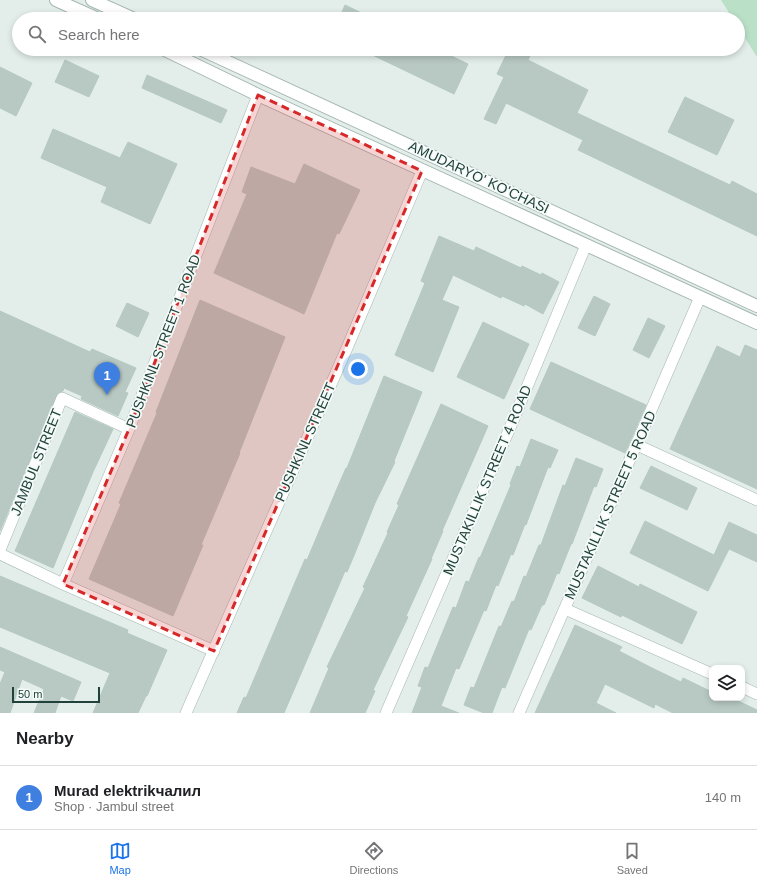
<!DOCTYPE html>
<meta charset="utf-8">
<style>
body{margin:0;font-family:Helvetica,sans-serif;background:#f2f2f2;color:#202124}
.controls{position:absolute;right:12px;bottom:12px;display:grid;overflow:hidden;border-radius:8px;box-shadow:0 2px 6px #0003}
.controls button{width:36px;height:36px;display:grid;place-items:center;padding:0;border:0;border-bottom:1px solid #e0e0e0;background:#fff;color:#202124;font:20px sans-serif}
.scale{position:absolute;left:12px;bottom:10px;width:88px;box-sizing:border-box;padding-left:4px;border:2px solid #21423a;border-top:0;font-size:11px;line-height:14px;white-space:nowrap;color:#21423a;-webkit-text-stroke:3px #f4faf8;paint-order:stroke}
.you{position:absolute;left:358px;top:369px;width:14px;height:14px;margin:-10px;border:3px solid #fff;border-radius:50%;background:#1a73e8;box-shadow:0 0 0 6px #1a73e833}
.badge{display:grid;place-items:center;width:26px;height:26px;border-radius:50%;background:#1a73e8;color:#fff;font-size:13px;font-weight:700}
.pin{position:absolute;translate:-50% -33px;filter:drop-shadow(0 1px 2px #0008)}
.pin::after{content:'';position:absolute;top:21px;width:14px;height:12px;background:inherit;clip-path:polygon(0 0,100% 0,50% 100%)}
.list{margin:0;padding:0;list-style:none}
h2{display:flex;justify-content:space-between;align-items:center;height:52px;margin:0;padding:0 16px;font-size:17px}
h2 small{font-size:13px;font-weight:400;color:#757577}
.list li{display:grid;grid-template-columns:26px 1fr auto;gap:12px;align-items:center;box-sizing:border-box;height:64px;padding:0 16px;border-top:1px solid #e0e0e0}
.list b{display:block;font-size:15px;white-space:nowrap}
.list p{margin:0;font-size:13px;white-space:nowrap;color:#757577}
.list em{font-size:13px;font-style:normal;color:#757577}
.icon{flex:none;width:22px;height:22px;fill:none;stroke:currentColor;stroke-width:2;stroke-linecap:round;stroke-linejoin:round}
.map{position:relative;flex:none;width:757px;height:713px;overflow:hidden}
.search{position:absolute;background:#fff;box-shadow:0 2px 6px #0003;left:12px;right:12px;top:12px;height:44px;display:flex;align-items:center;gap:10px;box-sizing:border-box;padding:0 14px;border-radius:22px;color:#757577;font-size:15px}
.sheet{height:116px;background:#fff}
nav{display:flex;justify-content:space-around;align-items:center;box-sizing:border-box;height:56px;border-top:1px solid #e0e0e0;background:#fff;font-size:11px;color:#757577}
nav a{display:grid;justify-items:center;gap:2px}
nav .on{color:#1a73e8}
.map>svg:first-child{display:block}
.green{fill:#bae1c7}
.building{fill:#b8c9c3;stroke:#b5c9c1}
.lines{fill:none;stroke-linecap:round;stroke-linejoin:round}
.minor-casing{stroke:#a5b7b2;stroke-width:12}
.tertiary-casing{stroke:#a5b7b2;stroke-width:14}
.minor{stroke:#fff;stroke-width:11}
.tertiary{stroke:#fff;stroke-width:12}
.marked{fill:#d62828;fill-opacity:0.2;stroke:#d62828;stroke-width:3;stroke-dasharray:8 5;stroke-linejoin:round}
.labels{text-anchor:middle;stroke-width:3.5;stroke-linejoin:round;paint-order:stroke}
.street-label{font-size:14px;fill:#21423a;stroke:#f4faf8}
</style>
<div class="map">
<svg width="757" height="713" viewBox="0 0 757 713">
<rect width="100%" height="100%" fill="#e3eeea"/>
<!-- green -->
<polygon class="green" points="721,0 757,0 757,57 738,27 738,19 733,19"/>
<!-- building -->
<g class="building">
<polygon points="345,5 374,19 339,19"/>
<polygon points="360,49 437,49 468,64 454,94"/>
<polygon points="509,49 533,49 528,60 588,90 577,113 730,185 732,181 757,194 757,236 578,150 583,140 506,103 496,124 484,119 504,77 497,74"/>
<polygon points="65,60 99,76 89,97 55,82"/>
<polygon points="0,67 32,83 16,116 0,108"/>
<polygon points="147,75 227,110 221,123 142,88"/>
<polygon points="685,97 734,120 717,155 668,132"/>
<polygon points="53,129 120,158 128,142 177,164 150,224 101,202 107,187 41,158"/>
<polygon points="304,164 360,190 339,234 337,233 304,314 214,273 247,194 242,192 251,167 295,184"/>
<polygon points="439,236 474,251 476,247 521,268 522,266 541,275 542,273 559,282 543,314 525,304 524,306 502,296 501,298 453,275 442,300 459,307 433,372 395,355 425,283 421,281"/>
<polygon points="594,296 610,304 595,336 578,328"/>
<polygon points="200,300 285,337 239,453 240,453 201,545 203,545 173,616 89,579 121,504 119,503 157,413 156,412"/>
<polygon points="127,303 149,313 138,337 116,326"/>
<polygon points="0,311 90,352 92,349 136,368 125,392 128,393 118,416 81,399 82,396 64,388 63,391 58,393 0,531"/>
<polygon points="648,318 665,326 649,358 633,350"/>
<polygon points="483,322 529,344 504,399 457,377"/>
<polygon points="745,345 757,350 757,489 670,449 717,346 740,357"/>
<polygon points="551,362 646,405 625,453 530,409"/>
<polygon points="384,376 422,392 394,461 395,462 375,503 355,553 347,572 345,571 284,713 237,713 244,697 246,698 305,559 307,560 336,491 346,468 347,468"/>
<polygon points="441,404 488,426 442,531 443,531 431,559 432,559 406,616 408,617 373,690 375,691 365,713 310,713 329,668 327,667 365,588 363,587 388,533 387,532 399,505 397,504"/>
<polygon points="75,412 113,429 93,472 53,568 15,551"/>
<polygon points="531,439 558,450 550,468 548,467 526,525 525,524 513,555 511,554 498,586 496,585 486,611 484,610 459,669 456,668 441,706 459,713 412,713 422,687 418,686 425,667 428,668 453,607 456,608 466,581 469,582 479,557 480,558 511,485 510,484 517,466 520,467"/>
<polygon points="576,458 603,469 596,487 594,486 572,544 571,544 559,574 557,573 544,605 542,605 531,630 529,629 505,688 502,687 492,713 484,713 464,705 471,687 474,688 499,626 501,627 512,601 514,602 524,576 526,577 539,545 541,545 563,485 565,486"/>
<polygon points="651,466 697,488 687,510 640,488"/>
<polygon points="645,521 714,555 729,522 757,535 757,562 729,549 708,591 630,553"/>
<polygon points="598,566 639,587 640,584 697,612 682,644 622,615 621,617 582,598"/>
<polygon points="0,576 128,630 127,633 167,650 147,696 146,696 138,713 93,713 110,673 0,627"/>
<polygon points="575,625 622,647 619,651 652,668 681,682 683,678 712,692 712,698 732,698 757,710 757,713 673,713 655,704 654,708 605,684 596,703 616,713 535,713"/>
<polygon points="0,647 81,682 73,701 61,696 55,713 34,713 44,689 22,679 10,713 0,713 0,684 5,672 0,670"/>
</g>
<g class="lines">
<defs>
<g id="minor">
<polyline points="637,445 757,500"/>
<polyline points="0,550 62,398 129,429"/>
<polyline points="0,554 63,584 214,651"/>
<polyline points="63,584 129,429 258,95"/>
<polyline points="565,609 712,674"/>
<polyline points="742,687 757,694"/>
<polyline points="186,713 347,348 422,171"/>
<polyline points="386,713 512,423 586,245"/>
<polyline points="519,713 624,473 700,297"/>
</g>
<g id="tertiary">
<polyline points="56,0 98,19"/>
<polyline points="92,0 134,19"/>
<polyline points="163,49 258,95 757,323"/>
<polyline points="200,49 757,306"/>
</g>
</defs>
<!-- minor casing -->
<use href="#minor" class="minor-casing"/>
<!-- tertiary casing -->
<use href="#tertiary" class="tertiary-casing"/>
<!-- minor -->
<use href="#minor" class="minor"/>
<!-- tertiary -->
<use href="#tertiary" class="tertiary"/>
</g>
<!-- marked area -->
<path class="marked" d="M 258,95 L 422,171 L 214,651 L 63,584 L 129,429 Z"/>
<g class="labels">
<!-- street labels -->
<g class="street-label">
<text transform="translate(479 177) rotate(25)" y="5">AMUDARYO' KO'CHASI</text>
<text transform="translate(163 341) rotate(-69)" y="5">PUSHKINL STREET 1 ROAD</text>
<text transform="translate(305 442) rotate(-66)" y="5">PUSHKINL STREET</text>
<text transform="translate(36 462) rotate(-68)" y="5">JAMBUL STREET</text>
<text transform="translate(487 480) rotate(-67)" y="5">MUSTAKILLIK STREET 4 ROAD</text>
<text transform="translate(610 505) rotate(-66)" y="5">MUSTAKILLIK STREET 5 ROAD</text>
</g>
</g>
</svg>
<div class="controls">
<button><svg class="icon" aria-label="layers" viewBox="0 0 24 24"><path d="M12 4l9 5-9 5-9-5zM3 14l9 5 9-5"/></svg></button>
</div>
<div class="scale">50 m</div>
<div class="you"></div>
<div class="pin badge" style="left:107px;top:395px;background:#3f7fe0">1</div>
<div class="search"><svg class="icon" aria-label="search" viewBox="0 0 24 24"><circle cx="10" cy="10" r="6"/><path d="M15 15l6 6"/></svg>Search here</div>
</div>
<section class="sheet">
<h2>Nearby<small></small></h2>
<ul class="list">
<li><span class="badge" style="background:#3f7fe0">1</span><div><b>Murad elektrikчалил</b><p>Shop · Jambul street</p></div><em>140 m</em></li>
</ul>
</section>
<nav>
<a class="on"><svg class="icon" aria-label="map" viewBox="0 0 24 24"><path d="M3 6l6-2 6 2 6-2v14l-6 2-6-2-6 2zM9 4v14M15 6v14"/></svg>Map</a>
<a><svg class="icon" aria-label="directions" viewBox="0 0 24 24"><path d="M12 3l9 9-9 9-9-9zM9 14v-3h6M13 9l2 2-2 2"/></svg>Directions</a>
<a><svg class="icon" aria-label="saved" viewBox="0 0 24 24"><path d="M7 4h10v16l-5-4-5 4z"/></svg>Saved</a>
</nav>
